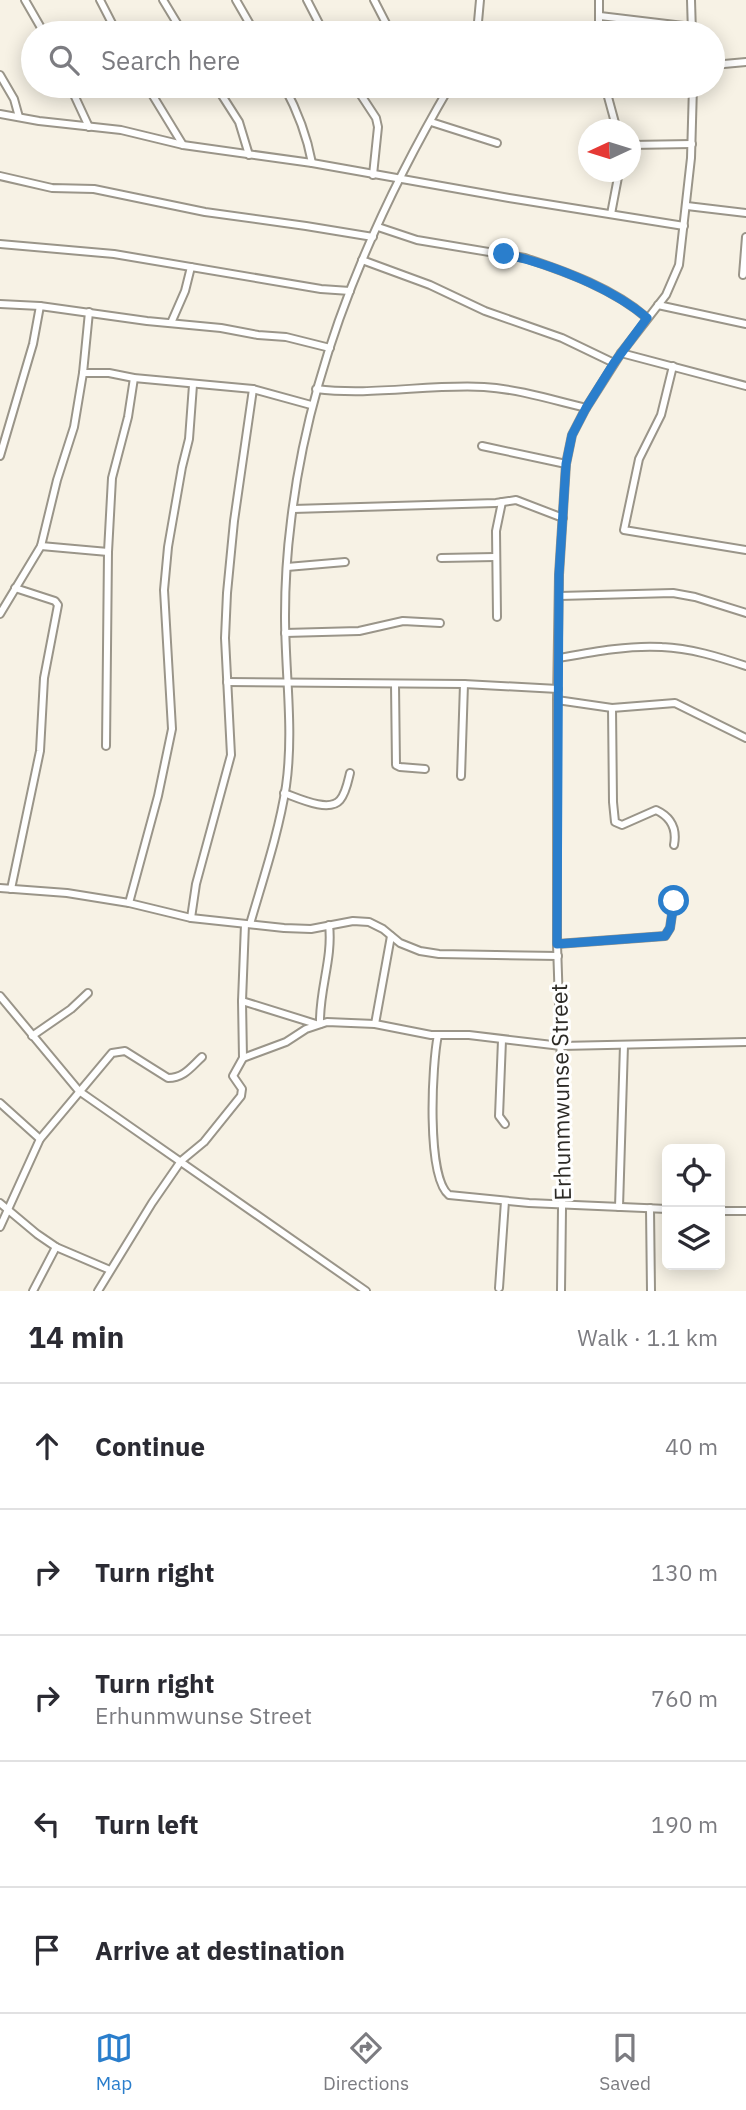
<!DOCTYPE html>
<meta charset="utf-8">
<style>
body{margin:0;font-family:"IBM Plex Sans",sans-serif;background:#f7f7f7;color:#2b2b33}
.controls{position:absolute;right:21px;bottom:21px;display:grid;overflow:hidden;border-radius:10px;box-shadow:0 4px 18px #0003}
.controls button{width:63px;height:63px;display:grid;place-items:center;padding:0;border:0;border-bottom:2px solid #e1e1e2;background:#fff;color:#2b2b33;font:35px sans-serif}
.compass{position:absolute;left:578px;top:119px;width:63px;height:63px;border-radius:50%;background:#fff;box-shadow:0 4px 18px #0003;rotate:266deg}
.stop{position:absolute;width:21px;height:21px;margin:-16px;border:5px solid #2a7ecc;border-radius:50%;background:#fff}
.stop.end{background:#2a7ecc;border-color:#fff;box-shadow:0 2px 7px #0008}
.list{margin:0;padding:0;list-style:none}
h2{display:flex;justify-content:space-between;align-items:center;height:91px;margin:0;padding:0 28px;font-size:30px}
h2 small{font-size:23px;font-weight:400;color:#7c7c81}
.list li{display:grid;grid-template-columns:46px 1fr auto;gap:21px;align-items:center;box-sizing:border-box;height:126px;padding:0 28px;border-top:2px solid #e1e1e2}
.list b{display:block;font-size:26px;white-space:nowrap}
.list p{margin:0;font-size:23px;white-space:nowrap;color:#7c7c81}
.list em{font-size:23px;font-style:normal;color:#7c7c81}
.icon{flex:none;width:38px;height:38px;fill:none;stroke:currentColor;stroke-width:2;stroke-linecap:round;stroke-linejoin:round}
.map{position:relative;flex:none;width:746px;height:1291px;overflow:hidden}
.search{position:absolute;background:#fff;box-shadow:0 4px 18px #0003;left:21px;right:21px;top:21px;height:77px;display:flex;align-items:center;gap:18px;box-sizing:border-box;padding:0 24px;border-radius:38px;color:#7c7c81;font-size:26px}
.sheet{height:721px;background:#fff}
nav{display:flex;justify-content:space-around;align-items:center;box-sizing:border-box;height:98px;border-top:2px solid #e1e1e2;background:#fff;font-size:19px;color:#7c7c81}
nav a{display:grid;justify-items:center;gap:4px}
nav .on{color:#2a7ecc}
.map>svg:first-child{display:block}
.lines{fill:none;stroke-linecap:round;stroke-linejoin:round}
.street-casing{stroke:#9a9589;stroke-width:10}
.street{stroke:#fff;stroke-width:6}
.route{stroke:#2a7ecc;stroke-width:9}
.labels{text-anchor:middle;stroke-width:6;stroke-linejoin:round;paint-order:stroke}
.street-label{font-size:23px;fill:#2c2a25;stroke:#fff}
</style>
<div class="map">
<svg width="746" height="1291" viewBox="0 0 746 1291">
<rect width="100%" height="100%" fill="#f7f2e5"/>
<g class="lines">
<defs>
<g id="street">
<polyline points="25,0 44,33"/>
<polyline points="100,0 117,33"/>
<polyline points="163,0 183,33"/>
<polyline points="236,0 255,33"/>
<polyline points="307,0 324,33"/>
<polyline points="374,0 391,33"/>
<polyline points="691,0 692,33"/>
<polyline points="600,16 692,27"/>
<polyline points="477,33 480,0"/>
<polyline points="599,33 599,0"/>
<polyline points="713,65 746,62"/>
<polyline points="0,75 14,99 19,117"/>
<polyline points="70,86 89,127"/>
<polyline points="147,86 183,145"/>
<polyline points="216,86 239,122 249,155"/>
<path d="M 284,86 C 297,110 307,136 312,163"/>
<polyline points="355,86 376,118 378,127 373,175"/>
<polyline points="605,86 617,130"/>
<polyline points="0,114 39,121 121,130 183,145 312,163 509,198 684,226"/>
<polyline points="431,122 497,143"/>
<polyline points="630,145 692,144"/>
<polyline points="0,176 52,188 94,189 205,212 306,226 373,237"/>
<polyline points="687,206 746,213"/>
<polyline points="611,214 619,172"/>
<path d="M 378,227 L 417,240 L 525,258 C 567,272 614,289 647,318"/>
<polyline points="0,244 114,254 321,289 350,291"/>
<polyline points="362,260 430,285 485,311 562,338 614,363"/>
<polyline points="743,275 746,237"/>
<polyline points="0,304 40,306 147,321 221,328 258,335 286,337 330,348"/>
<polyline points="658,305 746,324"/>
<polyline points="171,323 185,291 191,267"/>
<polyline points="621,353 746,386"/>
<polyline points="673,366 661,415 639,459 624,530 746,550"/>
<polyline points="83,373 109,373 134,378 253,389 311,405"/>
<path d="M 316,389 C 372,396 428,384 484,387 C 518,389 553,400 586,408"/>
<polyline points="482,446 566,464"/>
<polyline points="0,456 33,344 40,306"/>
<polyline points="293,509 496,503 516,500 563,518"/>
<polyline points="41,546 108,552"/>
<polyline points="441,558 495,557"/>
<polyline points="287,567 345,562"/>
<polyline points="559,596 673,593 695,597 746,613"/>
<polyline points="0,614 41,546 57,480 74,427 83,373 89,312"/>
<polyline points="497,617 496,531 502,502"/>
<polyline points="285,633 359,631 403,621 440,623"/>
<path d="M 559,658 C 592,652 628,645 662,647 C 690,648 719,657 746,666"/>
<polyline points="227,682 464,684 558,689"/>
<polyline points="395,684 396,765 400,767 425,769"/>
<polyline points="557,700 612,708 675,703 746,738"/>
<path d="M 612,708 L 613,802 L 615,822 L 622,825 L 656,810 C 671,817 677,829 674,845"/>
<polyline points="106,746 108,552 112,478 128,417 134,378"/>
<polyline points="461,776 464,684"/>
<path d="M 284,793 C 298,798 329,813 340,800 C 346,793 348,781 350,773"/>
<polyline points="0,888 67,893 129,903 191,918 284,928 311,929 353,921 369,922 383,929 400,943 420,951 439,954 558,956"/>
<polyline points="11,889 40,751 44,678 58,605 55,601 15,588"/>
<polyline points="129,903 158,796 172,729 164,590 168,547 182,467 189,439 193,385"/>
<polyline points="191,918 196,884 231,755 225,638 227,593 234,521 253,389"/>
<path d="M 250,924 C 263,879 279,832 286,786 C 294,730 285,672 285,616 C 285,585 287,552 291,521 C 309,366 372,219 450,86"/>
<polyline points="557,944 665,936 670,928 674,901"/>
<polyline points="0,996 79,1091 366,1291"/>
<polyline points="242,1001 316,1024"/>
<path d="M 320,1024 C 319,990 333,958 329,925"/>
<polyline points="375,1024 391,936"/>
<path d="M 438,1035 C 432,1063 426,1177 449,1195 L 529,1203 L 667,1209"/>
<polyline points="32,1036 71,1009 88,993"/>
<polyline points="502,1040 499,1116 505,1124"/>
<polyline points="243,1058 286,1042 306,1029 327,1022 375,1024 431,1035 469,1035 561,1046 746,1042"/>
<polyline points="0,1103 40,1139"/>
<polyline points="0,1203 37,1234 56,1247 33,1291"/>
<polyline points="619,1207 624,1045"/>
<polyline points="650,1208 651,1291"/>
<polyline points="720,1211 746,1211"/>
<path d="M 0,1227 L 40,1139 L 112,1053 L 125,1051 L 168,1078 C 184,1078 191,1067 202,1057"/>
<polyline points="56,1247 110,1270"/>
<polyline points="499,1288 505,1201"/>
<polyline points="98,1291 152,1203 181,1161 204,1142 241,1096 242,1089 233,1076 243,1058 242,1001 245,924"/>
<polyline points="561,1291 563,1127 557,944 557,700 559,575 566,464 572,435 586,408 621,353 666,295 679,265 691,158 693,86"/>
</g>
</defs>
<!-- street casing -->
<use href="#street" class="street-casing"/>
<!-- street -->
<use href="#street" class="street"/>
</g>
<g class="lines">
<!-- route -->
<path class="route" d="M 504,254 C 549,263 612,288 647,318 L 614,363 L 586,408 L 572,435 L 566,464 L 559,575 L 557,944 L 665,936 L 670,928 L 674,901"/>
</g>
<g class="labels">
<!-- street labels -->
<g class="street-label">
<text transform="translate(561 1092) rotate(-91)" y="8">Erhunmwunse Street</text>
</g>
</g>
</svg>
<div class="controls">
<button><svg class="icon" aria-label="locate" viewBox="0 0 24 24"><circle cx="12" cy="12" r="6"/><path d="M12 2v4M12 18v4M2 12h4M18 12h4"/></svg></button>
<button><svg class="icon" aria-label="layers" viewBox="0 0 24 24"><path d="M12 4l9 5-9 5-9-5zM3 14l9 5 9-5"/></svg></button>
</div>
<svg class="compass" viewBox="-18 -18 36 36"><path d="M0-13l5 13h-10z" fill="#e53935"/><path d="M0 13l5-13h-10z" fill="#7c7c81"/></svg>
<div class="stop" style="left:674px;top:901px"></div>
<div class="stop end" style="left:504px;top:254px"></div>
<div class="search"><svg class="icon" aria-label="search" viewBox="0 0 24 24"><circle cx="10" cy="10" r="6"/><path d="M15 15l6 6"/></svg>Search here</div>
</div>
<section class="sheet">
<h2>14 min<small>Walk · 1.1 km</small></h2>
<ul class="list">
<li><svg class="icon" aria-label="ahead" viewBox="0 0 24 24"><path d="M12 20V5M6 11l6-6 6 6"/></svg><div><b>Continue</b></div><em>40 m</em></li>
<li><svg class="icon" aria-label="right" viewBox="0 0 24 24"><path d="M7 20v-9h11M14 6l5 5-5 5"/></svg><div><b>Turn right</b></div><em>130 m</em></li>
<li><svg class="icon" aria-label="right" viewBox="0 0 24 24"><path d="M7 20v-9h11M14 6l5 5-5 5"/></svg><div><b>Turn right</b><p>Erhunmwunse Street</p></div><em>760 m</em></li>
<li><svg class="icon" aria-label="left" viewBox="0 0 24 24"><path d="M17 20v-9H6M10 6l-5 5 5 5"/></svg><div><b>Turn left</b></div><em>190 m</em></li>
<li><svg class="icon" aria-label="arrive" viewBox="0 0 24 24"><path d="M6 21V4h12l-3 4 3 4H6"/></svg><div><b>Arrive at destination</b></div></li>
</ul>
</section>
<nav>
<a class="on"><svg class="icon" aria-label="map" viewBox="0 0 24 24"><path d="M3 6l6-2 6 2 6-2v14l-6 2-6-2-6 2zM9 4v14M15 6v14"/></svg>Map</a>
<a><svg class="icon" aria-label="directions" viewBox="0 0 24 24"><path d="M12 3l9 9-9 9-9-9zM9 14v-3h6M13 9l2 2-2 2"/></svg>Directions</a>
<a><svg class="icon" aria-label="saved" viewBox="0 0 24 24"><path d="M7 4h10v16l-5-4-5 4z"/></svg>Saved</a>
</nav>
